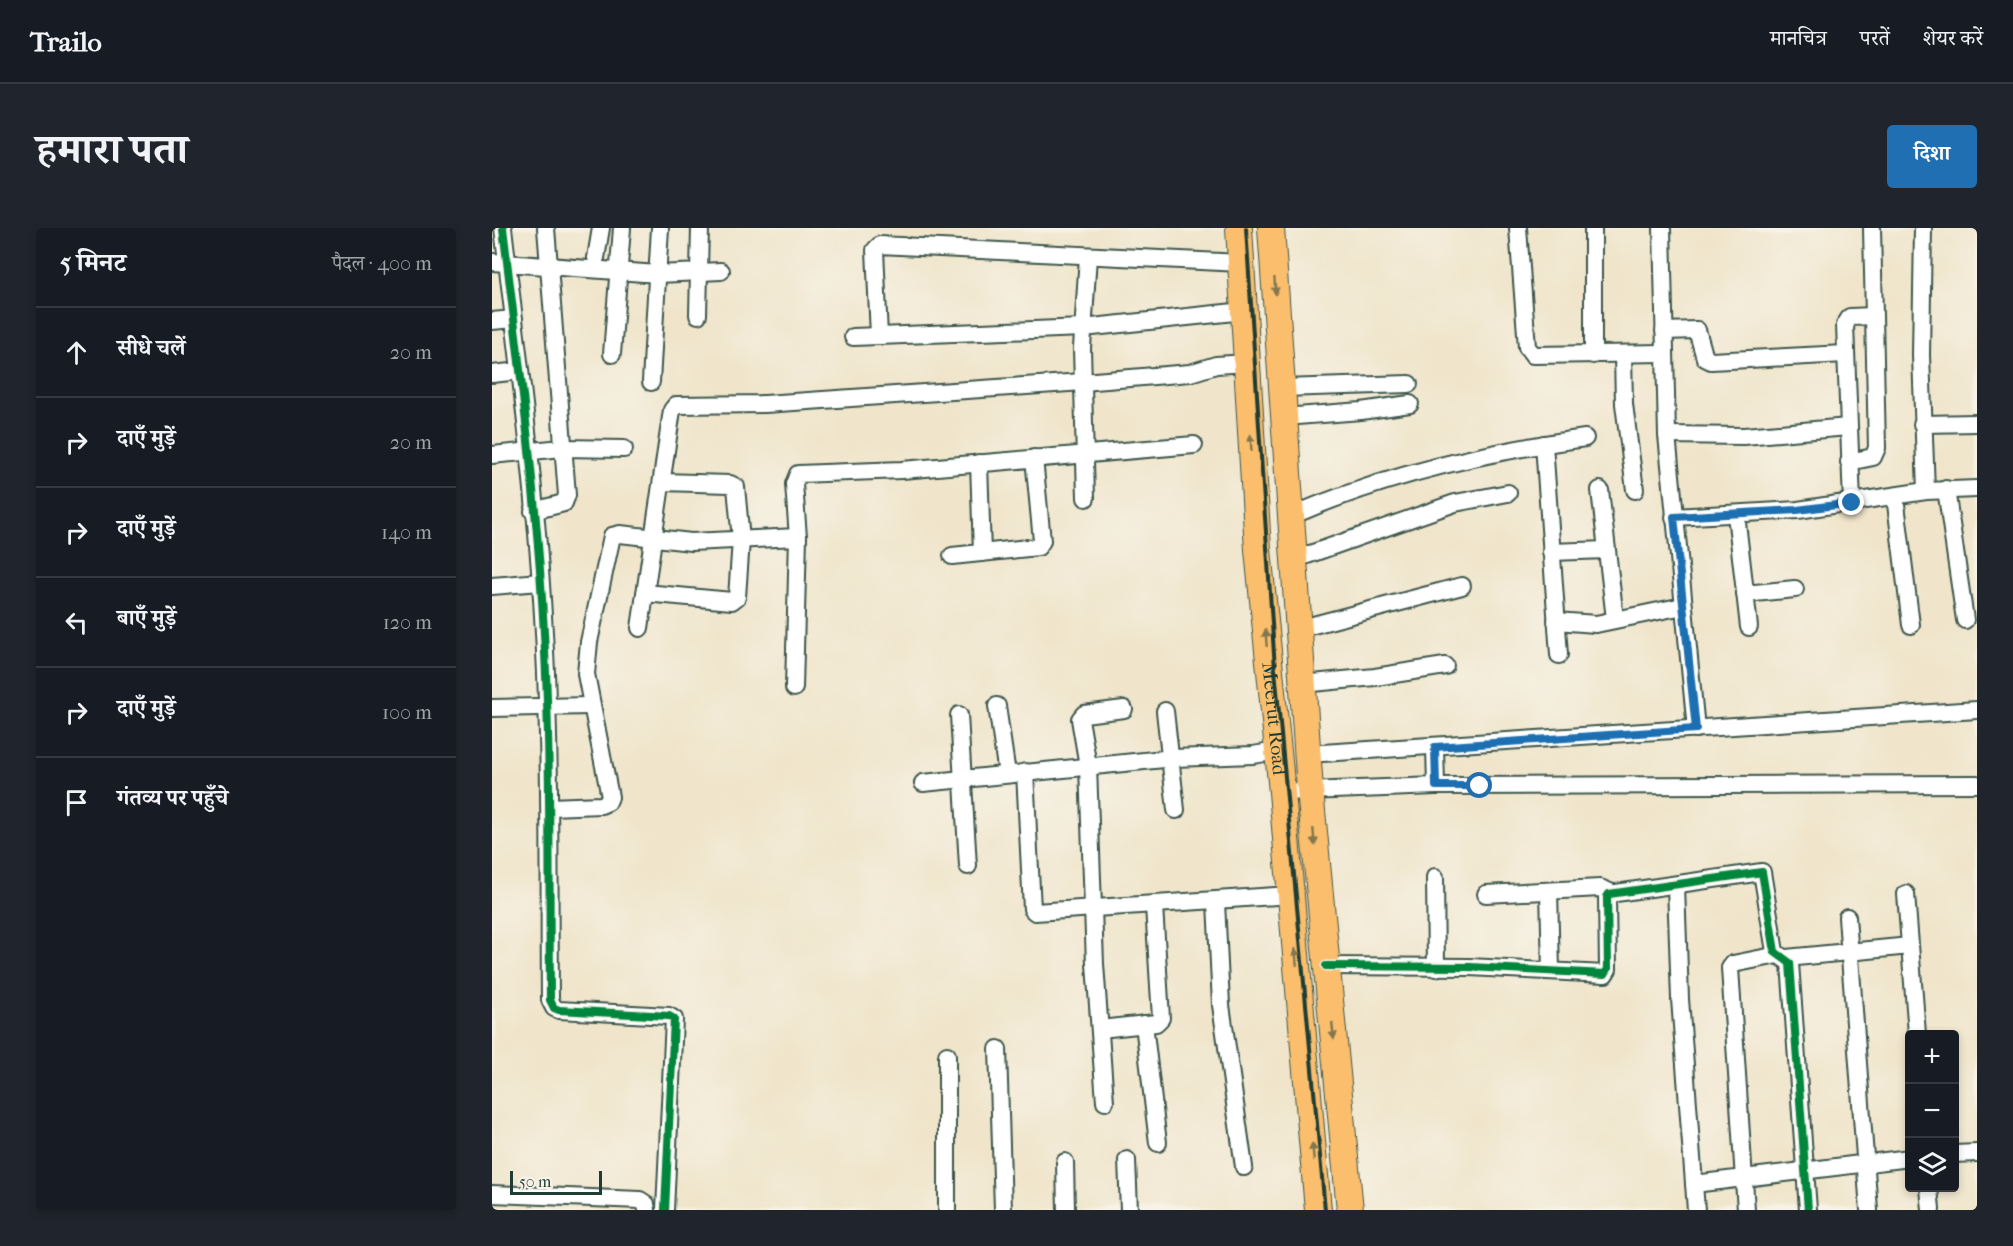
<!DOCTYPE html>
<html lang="hi">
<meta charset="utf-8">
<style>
body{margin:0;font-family:"IM FELL French Canon","Noto Serif Devanagari",serif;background:#20242c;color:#f1f3f6}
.controls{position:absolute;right:18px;bottom:18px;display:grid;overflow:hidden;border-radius:6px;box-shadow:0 3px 9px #0003}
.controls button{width:54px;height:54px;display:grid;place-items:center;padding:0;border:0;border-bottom:2px solid #363941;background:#171b24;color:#f1f3f6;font:30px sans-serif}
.scale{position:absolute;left:18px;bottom:15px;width:92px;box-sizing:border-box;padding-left:6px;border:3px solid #1f3d34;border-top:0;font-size:16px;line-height:21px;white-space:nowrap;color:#1f3d34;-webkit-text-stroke:4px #f7f3e8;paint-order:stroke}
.stop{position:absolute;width:18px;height:18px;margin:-14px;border:4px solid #1f6fb2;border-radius:50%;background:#fff}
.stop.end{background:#1f6fb2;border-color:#fff;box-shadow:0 2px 6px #0008}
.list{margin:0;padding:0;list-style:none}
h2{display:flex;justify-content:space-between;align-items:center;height:78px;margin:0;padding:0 24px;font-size:26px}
h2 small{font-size:20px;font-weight:400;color:#9ea1a6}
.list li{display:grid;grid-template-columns:39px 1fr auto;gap:18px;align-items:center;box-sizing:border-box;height:90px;padding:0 24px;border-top:2px solid #363941}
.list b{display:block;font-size:22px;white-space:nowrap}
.list em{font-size:20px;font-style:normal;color:#9ea1a6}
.icon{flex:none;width:33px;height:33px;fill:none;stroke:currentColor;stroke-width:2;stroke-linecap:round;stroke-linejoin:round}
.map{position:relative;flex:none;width:1485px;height:982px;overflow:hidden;border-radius:6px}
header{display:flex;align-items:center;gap:36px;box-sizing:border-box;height:84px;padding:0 30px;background:#171b24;border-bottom:2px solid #363941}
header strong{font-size:28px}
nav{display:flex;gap:33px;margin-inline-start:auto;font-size:21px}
.intro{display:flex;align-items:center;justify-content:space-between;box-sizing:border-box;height:144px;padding:0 36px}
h1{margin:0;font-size:42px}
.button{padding:15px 27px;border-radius:6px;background:#1f6fb2;color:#fff;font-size:21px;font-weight:700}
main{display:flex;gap:36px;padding:0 36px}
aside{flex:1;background:#171b24;border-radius:6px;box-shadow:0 3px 9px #0003}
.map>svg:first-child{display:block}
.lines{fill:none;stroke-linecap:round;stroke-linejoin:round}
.minor-casing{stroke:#3e564b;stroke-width:20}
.highway-casing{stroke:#3e564b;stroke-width:28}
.minor{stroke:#fff;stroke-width:16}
.highway{stroke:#fabe6d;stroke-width:26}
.rail{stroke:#1f3d34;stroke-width:4}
.cycleway-casing{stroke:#f7f3e8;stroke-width:11}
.cycleway{stroke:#00873e;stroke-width:8}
.oneway{fill:#82774e}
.route{stroke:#1f6fb2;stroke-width:8}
.labels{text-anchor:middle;stroke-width:4.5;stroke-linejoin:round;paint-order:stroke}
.street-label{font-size:20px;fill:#1f3d34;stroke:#f7f3e8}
</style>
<header>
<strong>Trailo</strong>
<nav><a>मानचित्र</a><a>परतें</a><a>शेयर करें</a></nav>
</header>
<div class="intro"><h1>हमारा पता</h1><a class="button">दिशा</a></div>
<main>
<aside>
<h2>5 मिनट<small>पैदल · 400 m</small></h2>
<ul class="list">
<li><svg class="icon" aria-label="ahead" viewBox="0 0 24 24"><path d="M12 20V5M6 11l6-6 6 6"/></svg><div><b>सीधे चलें</b></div><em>20 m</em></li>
<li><svg class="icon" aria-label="right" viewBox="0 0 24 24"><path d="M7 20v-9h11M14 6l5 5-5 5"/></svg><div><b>दाएँ मुड़ें</b></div><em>20 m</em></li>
<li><svg class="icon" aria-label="right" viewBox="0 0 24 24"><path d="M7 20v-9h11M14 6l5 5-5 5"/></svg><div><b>दाएँ मुड़ें</b></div><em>140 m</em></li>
<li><svg class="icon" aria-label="left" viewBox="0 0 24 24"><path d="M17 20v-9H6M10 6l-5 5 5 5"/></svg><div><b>बाएँ मुड़ें</b></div><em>120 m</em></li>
<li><svg class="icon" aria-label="right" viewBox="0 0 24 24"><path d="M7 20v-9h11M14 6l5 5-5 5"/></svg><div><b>दाएँ मुड़ें</b></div><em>100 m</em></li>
<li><svg class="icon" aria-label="arrive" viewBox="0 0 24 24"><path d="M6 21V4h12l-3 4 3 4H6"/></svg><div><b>गंतव्य पर पहुँचे</b></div></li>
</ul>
</aside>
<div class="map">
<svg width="1485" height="982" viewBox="0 0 1485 982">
<rect width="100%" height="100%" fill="#f7f3e8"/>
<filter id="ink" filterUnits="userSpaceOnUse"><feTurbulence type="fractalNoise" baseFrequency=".0167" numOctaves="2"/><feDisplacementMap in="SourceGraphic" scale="12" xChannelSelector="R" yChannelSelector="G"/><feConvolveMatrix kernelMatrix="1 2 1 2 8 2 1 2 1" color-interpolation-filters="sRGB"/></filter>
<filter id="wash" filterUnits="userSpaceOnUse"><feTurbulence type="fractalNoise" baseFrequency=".008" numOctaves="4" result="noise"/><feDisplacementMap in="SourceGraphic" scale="24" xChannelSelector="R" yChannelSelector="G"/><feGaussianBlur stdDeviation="1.35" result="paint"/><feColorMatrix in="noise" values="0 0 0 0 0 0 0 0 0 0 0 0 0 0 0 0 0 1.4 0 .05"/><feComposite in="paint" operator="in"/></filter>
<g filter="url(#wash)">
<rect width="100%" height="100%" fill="#f0e5cb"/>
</g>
<g filter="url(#ink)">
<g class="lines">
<defs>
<g id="minor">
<path d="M 11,0 C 27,134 45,270 52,405 C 59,527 57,650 58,772 L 62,780 L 67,782 L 177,788 L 182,791 L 173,982"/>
<polyline points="1026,0 1035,119 1041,127 1172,125"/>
<polyline points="1101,0 1101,127"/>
<polyline points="1170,0 1175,207 1204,501"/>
<polyline points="1431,0 1429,127 1434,263"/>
<polyline points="104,30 109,0"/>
<polyline points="0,34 166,46 229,43"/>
<polyline points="206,87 208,0"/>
<polyline points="0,93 22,91"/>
<polyline points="1172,103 1205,102 1213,130 1219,133 1353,126"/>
<polyline points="387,108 383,22 388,17 749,35"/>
<polyline points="361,109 591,100 752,83"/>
<polyline points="120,126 130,0"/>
<polyline points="1131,126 1132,176 1143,262"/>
<polyline points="0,146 28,143"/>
<polyline points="159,154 168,0"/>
<polyline points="790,160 917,156"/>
<polyline points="792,189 869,183 918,176"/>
<polyline points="1430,196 1485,195"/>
<polyline points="1175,207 1252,208 1356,199"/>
<polyline points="1052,216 1067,427"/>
<polyline points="0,227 70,220 132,221"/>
<polyline points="1357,234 1381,229 1385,220 1380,0"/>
<polyline points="487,235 490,325"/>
<polyline points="1454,261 1473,392"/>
<polyline points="1108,262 1123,391"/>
<polyline points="1403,268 1419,397"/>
<polyline points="594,270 590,120 596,28"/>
<polyline points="1360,275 1353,97 1358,89 1381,88"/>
<polyline points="41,283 72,275 75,267 54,0"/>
<polyline points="1244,286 1257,399"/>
<path d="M 799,288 C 894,247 991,224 1093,210"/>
<polyline points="1182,289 1306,282 1434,263 1485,261"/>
<polyline points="1059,324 1115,322"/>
<polyline points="460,328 546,319 550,313 542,230"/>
<polyline points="801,332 963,275 1016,265"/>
<polyline points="0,358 48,354"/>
<polyline points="153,365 240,373 245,369 249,312 244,259 238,256 170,254"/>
<polyline points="1253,366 1303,361"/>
<polyline points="1064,393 1104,396 1191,378"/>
<polyline points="148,400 180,182 184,177 273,176 591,154 698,145 724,137 755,135"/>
<polyline points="806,401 970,358"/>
<polyline points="810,456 883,449 953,438"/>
<polyline points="302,460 306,309 302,256 306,246 410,242 702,217"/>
<polyline points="505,478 515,546"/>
<polyline points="0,480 99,478"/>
<polyline points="673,483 684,582"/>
<polyline points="467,487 476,638"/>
<polyline points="943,519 944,558"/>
<polyline points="815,526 1485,482"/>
<polyline points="533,544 540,681 543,684 799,667"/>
<polyline points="431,555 682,530 761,527 785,523"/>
<polyline points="790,564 944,558 1485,556"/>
<polyline points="58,579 109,577 116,574 118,569 94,446 97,414 120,308 128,306 199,314 306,309"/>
<polyline points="943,649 944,740"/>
<polyline points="1184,658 1188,771 1204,982"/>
<polyline points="1057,663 1059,743"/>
<polyline points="994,666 1108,660 1120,665"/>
<polyline points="1414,666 1425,806"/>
<polyline points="724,674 729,777 752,939"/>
<polyline points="1355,689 1377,982"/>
<polyline points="1294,730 1418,718"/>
<polyline points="834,738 977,739 1113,746 1116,741 1115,669 1117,666 1270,644 1283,724 1298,735 1316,982"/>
<polyline points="652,796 666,915"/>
<polyline points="608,801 664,795 669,790 662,678"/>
<polyline points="506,821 511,982"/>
<polyline points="455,827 455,982"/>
<polyline points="613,874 603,736 596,538 588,491 592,486 632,481"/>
<polyline points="1462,926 1485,925"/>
<polyline points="635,932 637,982"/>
<polyline points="573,934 574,982"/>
<polyline points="1202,956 1418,930"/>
<polyline points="1437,960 1439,982"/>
<polyline points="0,966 148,972 154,976 155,982"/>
<polyline points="1254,982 1238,740 1241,736 1286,727"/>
</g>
<g id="highway">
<path id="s1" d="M 747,0 L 766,322 L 790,564 L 826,982"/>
<polyline points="779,0 818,562 858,982"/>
</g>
</defs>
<!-- minor casing -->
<use href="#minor" class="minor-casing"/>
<!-- highway casing -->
<use href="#highway" class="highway-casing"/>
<!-- minor -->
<use href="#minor" class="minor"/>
<!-- highway -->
<use href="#highway" class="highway"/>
<!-- rail -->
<polyline class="rail" points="754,0 783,441 833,982"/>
<defs>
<g id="cycleway">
<path d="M 11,0 C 27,134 45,270 52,405 C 59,527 57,650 58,772 L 62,780 L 67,782 L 177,788 L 182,791 L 173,982"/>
<polyline points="834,738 977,739 1113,746 1116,741 1115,669 1117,666 1270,644 1283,724 1298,735 1316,982"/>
</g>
</defs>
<!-- cycleway casing -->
<use href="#cycleway" class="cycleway-casing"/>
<!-- cycleway -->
<use href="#cycleway" class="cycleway"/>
</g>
<!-- one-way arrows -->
<defs><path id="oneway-solid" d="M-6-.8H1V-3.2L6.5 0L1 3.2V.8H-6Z" transform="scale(1.5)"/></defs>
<g class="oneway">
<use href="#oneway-solid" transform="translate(783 58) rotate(86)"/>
<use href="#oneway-solid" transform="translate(759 215) rotate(-93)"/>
<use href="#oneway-solid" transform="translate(774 410) rotate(-95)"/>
<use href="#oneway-solid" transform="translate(822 609) rotate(85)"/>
<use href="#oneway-solid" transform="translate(804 729) rotate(-95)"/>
<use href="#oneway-solid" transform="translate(841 803) rotate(84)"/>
<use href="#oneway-solid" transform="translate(821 924) rotate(-95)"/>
</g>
</g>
<g class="lines" filter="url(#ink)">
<!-- route -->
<polyline class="route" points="988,558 944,558 943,519 1204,501 1182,289 1305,282 1360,275"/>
</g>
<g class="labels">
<!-- street labels -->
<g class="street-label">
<text dy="7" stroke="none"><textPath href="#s1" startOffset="492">Meerut Road</textPath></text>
</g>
</g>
</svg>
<div class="controls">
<button>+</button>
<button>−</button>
<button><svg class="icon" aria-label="layers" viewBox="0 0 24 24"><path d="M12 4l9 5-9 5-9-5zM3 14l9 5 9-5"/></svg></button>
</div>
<div class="scale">50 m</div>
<div class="stop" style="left:988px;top:558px"></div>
<div class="stop end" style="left:1360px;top:275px"></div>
</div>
</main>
